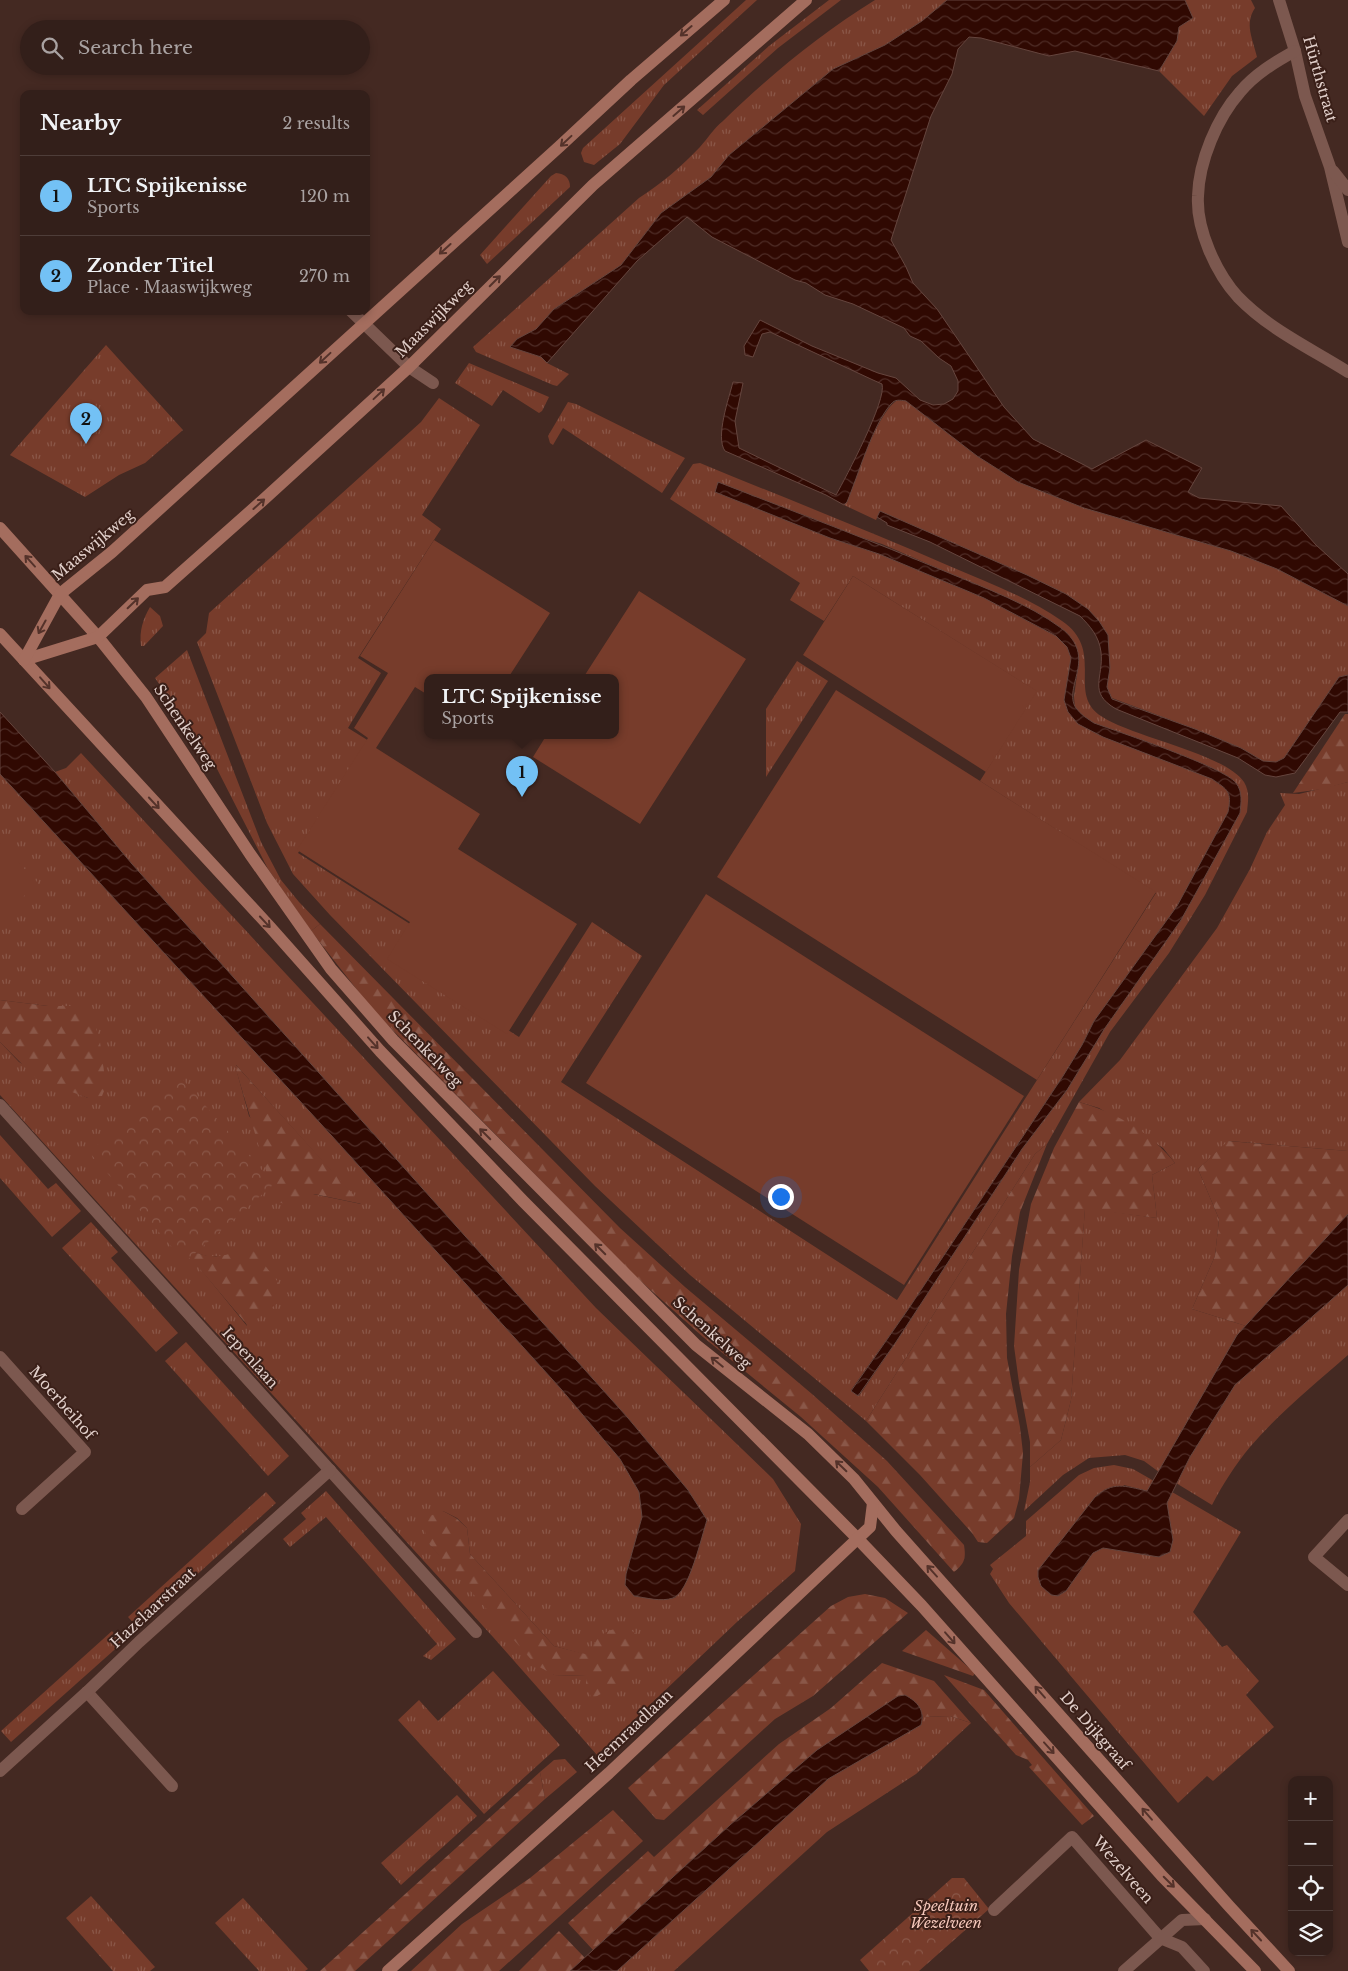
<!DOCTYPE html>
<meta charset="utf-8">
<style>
body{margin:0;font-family:"Libre Baskerville",serif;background:#3e2c27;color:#f1f3f6}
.controls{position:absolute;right:15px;bottom:15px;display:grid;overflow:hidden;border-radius:10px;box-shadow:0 2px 8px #0003}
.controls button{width:45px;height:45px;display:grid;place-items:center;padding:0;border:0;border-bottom:1px solid #4e3d39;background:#331f1a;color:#f1f3f6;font:25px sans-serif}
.you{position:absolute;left:780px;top:1196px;width:18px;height:18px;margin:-12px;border:4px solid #fff;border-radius:50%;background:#1a73e8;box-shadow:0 0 0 8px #1a73e833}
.badge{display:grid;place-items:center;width:32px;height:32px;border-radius:50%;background:#73c1f5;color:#111;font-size:16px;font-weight:700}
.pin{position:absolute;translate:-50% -41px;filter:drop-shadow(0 1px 2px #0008)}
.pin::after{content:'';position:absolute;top:26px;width:18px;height:15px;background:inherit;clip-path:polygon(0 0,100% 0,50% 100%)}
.popup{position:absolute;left:424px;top:674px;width:195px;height:65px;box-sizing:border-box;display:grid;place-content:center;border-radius:10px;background:#331f1a;filter:drop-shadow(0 1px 4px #0005);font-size:16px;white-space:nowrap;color:#a9a2a2}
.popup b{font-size:19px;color:#f1f3f6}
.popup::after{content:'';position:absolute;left:50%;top:100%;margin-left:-10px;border:10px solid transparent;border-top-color:#331f1a}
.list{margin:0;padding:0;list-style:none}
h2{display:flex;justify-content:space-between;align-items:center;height:65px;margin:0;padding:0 20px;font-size:21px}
h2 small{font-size:16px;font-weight:400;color:#a9a2a2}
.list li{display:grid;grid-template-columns:32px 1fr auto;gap:15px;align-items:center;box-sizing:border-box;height:80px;padding:0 20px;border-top:1px solid #4e3d39}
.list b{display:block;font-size:19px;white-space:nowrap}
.list p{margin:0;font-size:16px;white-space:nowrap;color:#a9a2a2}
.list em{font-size:16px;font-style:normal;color:#a9a2a2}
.icon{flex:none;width:28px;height:28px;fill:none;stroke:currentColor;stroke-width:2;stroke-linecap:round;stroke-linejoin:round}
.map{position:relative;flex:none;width:1348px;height:1971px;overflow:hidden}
.search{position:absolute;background:#331f1a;box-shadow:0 2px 8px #0003;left:20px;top:20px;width:350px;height:55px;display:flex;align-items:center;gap:12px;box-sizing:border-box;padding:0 18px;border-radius:28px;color:#a9a2a2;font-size:19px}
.panel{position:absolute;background:#331f1a;box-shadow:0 2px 8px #0003;left:20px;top:90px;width:350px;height:225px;border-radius:10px}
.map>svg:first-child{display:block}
.grass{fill:url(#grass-tufts);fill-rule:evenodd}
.forest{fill:url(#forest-firs)}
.park{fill:url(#park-crowns)}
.pitch{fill:#773c2b}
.water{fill:url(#water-waves);stroke:#65453e}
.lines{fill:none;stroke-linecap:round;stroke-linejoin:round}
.street{stroke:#7c584f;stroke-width:12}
.secondary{stroke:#a46d5e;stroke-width:12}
.oneway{stroke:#54322a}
.labels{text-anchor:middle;stroke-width:4;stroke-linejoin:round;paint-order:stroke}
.street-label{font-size:15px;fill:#e2d0cb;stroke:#3a1f18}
.park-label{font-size:15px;font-style:italic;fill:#f6c8bb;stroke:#3a1f18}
</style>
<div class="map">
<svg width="1348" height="1971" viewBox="0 0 1348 1971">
<defs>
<pattern id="grass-tufts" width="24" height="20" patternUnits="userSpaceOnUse" patternTransform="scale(1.25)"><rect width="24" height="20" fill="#773c2b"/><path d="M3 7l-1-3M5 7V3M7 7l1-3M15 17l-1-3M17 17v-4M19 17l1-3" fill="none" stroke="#8a5748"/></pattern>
<pattern id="forest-firs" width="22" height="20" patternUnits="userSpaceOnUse" patternTransform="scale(1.25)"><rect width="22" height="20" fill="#773c2b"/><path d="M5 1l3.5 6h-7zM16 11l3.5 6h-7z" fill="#8a5748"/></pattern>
<pattern id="park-crowns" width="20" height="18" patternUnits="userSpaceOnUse" patternTransform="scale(1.25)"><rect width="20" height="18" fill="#773c2b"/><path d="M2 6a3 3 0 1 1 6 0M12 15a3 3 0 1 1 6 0" fill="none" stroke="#8a5748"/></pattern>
<pattern id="water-waves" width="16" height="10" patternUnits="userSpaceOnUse" patternTransform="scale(1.25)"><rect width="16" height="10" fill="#300902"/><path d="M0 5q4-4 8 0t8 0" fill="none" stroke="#4e2c26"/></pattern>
</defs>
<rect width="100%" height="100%" fill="#442922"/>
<!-- grass -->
<g class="grass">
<polygon points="746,0 757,0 664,85 620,144 594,165 584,162 581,153 583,148"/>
<polygon points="829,0 841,0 778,48 703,115 697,110 769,46"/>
<path d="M 875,0 L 947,0 L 922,21 L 885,45 L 833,69 L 729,155 L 711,177 L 661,213 L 621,265 L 554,309 L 536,330 L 517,339 L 510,347 L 541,357 L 547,363 L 569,374 L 557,386 L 553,385 L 476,352 L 473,347 L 639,198 C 661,184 682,166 700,147 C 708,138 714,128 723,121 C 769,76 820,34 875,0 Z"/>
<path d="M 1185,0 L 1251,0 L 1255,8 C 1244,24 1253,39 1257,57 L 1232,76 L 1204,116 L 1159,71 L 1177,41 L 1178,27 L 1192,18 Z"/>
<path d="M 556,173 C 565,174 570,178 570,187 L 487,264 L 480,255 L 551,176 Z"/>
<polygon points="106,345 183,430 145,463 119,475 85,497 10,455"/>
<polygon points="469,363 549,397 542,411 539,413 503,390 492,406 455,383"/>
<path d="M 439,398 L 480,425 L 422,515 L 441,529 L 358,658 L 381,673 L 348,728 L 369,741 L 298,853 L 421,931 L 401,962 L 519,1037 L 592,922 L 642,956 L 561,1082 L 897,1300 L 1156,893 L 980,781 L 1036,691 L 853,576 L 824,621 L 790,600 L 800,583 L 670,499 L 693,464 L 700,463 C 782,497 865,529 947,565 C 986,582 1028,597 1062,621 C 1106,651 1066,693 1101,716 C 1134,738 1224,753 1244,782 C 1250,792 1248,801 1247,812 L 1205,895 L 1169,953 L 1110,1032 L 1047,1144 L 1035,1154 L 866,1421 L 690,1275 L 595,1186 L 330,915 L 293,874 L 267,823 L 197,642 L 206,633 L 209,613 L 421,422 ZM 715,492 L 882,544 L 1004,597 L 1060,627 L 1069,635 L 1079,660 L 1074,697 L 1075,707 L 1082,715 L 1094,723 C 1119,732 1224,767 1236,783 C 1243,792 1241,803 1240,813 L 1181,920 L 1105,1028 L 1067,1090 L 1022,1149 L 896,1342 L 859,1396 L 851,1390 L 909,1308 L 1063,1076 L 1082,1045 L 1094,1021 L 1177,906 L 1228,812 C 1232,791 1228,790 1212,779 L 1068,712 L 1064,700 L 1071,658 L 1067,647 L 1056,636 L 984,598 L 879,554 L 830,538 Z"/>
<path d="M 898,400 L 906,401 L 977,456 L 1018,482 L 1084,508 L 1231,551 L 1277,569 L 1348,606 L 1348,675 L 1339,677 L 1284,758 L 1276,762 L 1263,761 L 1241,748 L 1195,729 L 1112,698 L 1107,687 L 1110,668 L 1099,621 L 880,511 L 876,520 L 844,505 L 847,502 C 856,479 878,410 898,400 Z"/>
<polygon points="568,402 576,404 685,458 662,493 563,428 553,445 550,443 548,436"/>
<path d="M 150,607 L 160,616 L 163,626 L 144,646 L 141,646 C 139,631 143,619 150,607 Z"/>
<polygon points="187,650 261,842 281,880 299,902 320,924 311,931 268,869 214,763 155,678"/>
<polygon points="797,661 828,681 766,777 766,709"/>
<path d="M 81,753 L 596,1308 L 773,1479 L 801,1524 L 795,1571 L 738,1621 L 597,1755 L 493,1637 L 0,1095 L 0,1042 L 19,1062 L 69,1090 L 88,1098 L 78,1006 L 48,1006 L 0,1000 L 0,774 L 331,1135 L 561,1389 L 620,1459 L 639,1492 L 642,1517 L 626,1574 L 634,1596 L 659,1599 L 675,1598 L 707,1520 L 688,1490 L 628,1418 L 132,864 L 55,772 L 66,768 ZM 235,1065 L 236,1065 L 361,1204 L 313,1194 L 249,1116 ZM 186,1251 L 207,1256 L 229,1256 L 247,1326 ZM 443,1511 L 457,1518 L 467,1528 L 470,1554 L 554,1646 L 590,1656 L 587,1676 L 554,1675 L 429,1544 Z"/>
<polygon points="1348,782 1348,1151 1229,1141 1198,1169 1219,1219 1215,1256 1192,1309 1246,1326 1237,1335 1159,1472 1144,1461 1125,1455 1089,1458 1063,1475 1024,1511 1030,1482 1030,1467 1061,1440 1071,1400 1085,1208 1157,1218 1152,1175 1175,1163 1163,1148 1099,1108 1079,1102 1120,1060 1217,928 1250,869 1267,832 1285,805 1280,793 1299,794"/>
<polygon points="0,1135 48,1189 56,1183 81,1211 52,1237 0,1178"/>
<polygon points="91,1222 118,1252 111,1258 178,1333 156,1352 62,1248"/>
<path d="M 1348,1285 L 1348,1355 C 1315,1384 1279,1413 1250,1447 C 1235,1465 1223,1484 1212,1505 L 1176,1483 L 1190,1457 L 1235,1385 Z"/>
<polygon points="186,1342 289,1456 268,1476 165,1361"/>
<polygon points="1114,1465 1133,1469 1154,1481 1147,1491 1124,1485 1058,1596 1066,1591 1093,1553 1103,1548 1159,1557 1170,1552 1173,1540 1167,1503 1172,1492 1241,1532 1193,1612 1222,1647 1227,1645 1259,1681 1246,1695 1274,1727 1213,1781 1207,1776 1178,1803 1009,1603 990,1574 993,1569 990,1565 1026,1536 1026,1521 1079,1475 1094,1468"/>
<polygon points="326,1491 456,1639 431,1660 423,1656 437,1644 326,1517 290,1547 283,1539 306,1519 301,1513"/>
<polygon points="266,1492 276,1503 138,1628 128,1617"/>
<polygon points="112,1631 122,1643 11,1742 1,1731"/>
<polygon points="493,1671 560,1745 484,1814 398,1720 419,1700 438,1721"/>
<polygon points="950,1716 971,1723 916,1774 827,1832 674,1971 617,1971 828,1779 921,1725 923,1717"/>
<polygon points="565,1759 577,1772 545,1799 540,1772 554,1760"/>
<polygon points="457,1795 477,1816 401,1885 381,1863"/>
<polygon points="91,1896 155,1967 150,1971 113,1971 66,1918"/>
<polygon points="243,1898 308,1969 305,1971 259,1971 215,1923"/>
</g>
<!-- forest -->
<g class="forest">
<polygon points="1345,714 1348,714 1348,782 1323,789 1293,793"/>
<path d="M 320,924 L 620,1228 L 685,1287 L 812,1394 L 887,1461 L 964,1545 C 966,1558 965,1563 954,1572 L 878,1487 L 801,1417 L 703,1337 L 634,1275 L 372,1009 L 311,931 Z"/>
<polygon points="0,1000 48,1006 78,1006 92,1014 100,1042 106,1086 102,1096 88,1098 37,1079 0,1042"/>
<polygon points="234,1063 362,1204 314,1194 288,1205 275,1201"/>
<path d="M 1079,1102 C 1117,1113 1150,1132 1175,1163 L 1152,1175 L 1157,1218 L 1085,1209 L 1071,1400 L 1061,1440 L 1030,1467 L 1030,1442 L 1019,1383 L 1014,1346 L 1019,1270 L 1031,1204 L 1054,1148 Z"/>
<polygon points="1228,1141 1348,1151 1348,1214 1246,1326 1192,1309 1215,1256 1219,1219 1198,1169"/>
<polygon points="1047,1144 1020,1212 1012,1256 1006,1314 1007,1358 1020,1427 1023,1453 1019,1499 1014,1518 987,1543 978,1542 972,1533 920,1475 866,1421 1035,1154"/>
<path d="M 249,1245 L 288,1295 L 248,1326 L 184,1250 C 214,1258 221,1260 249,1245 Z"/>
<path d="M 443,1511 L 456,1518 L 467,1528 L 470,1554 L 554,1646 L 589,1655 C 600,1619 641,1620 651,1656 L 625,1680 L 592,1699 L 586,1684 L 586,1676 L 554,1675 L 536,1665 L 429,1544 L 424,1528 L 427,1517 Z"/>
<polygon points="865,1594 885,1598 908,1613 813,1696 775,1719 664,1820 656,1819 628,1788 831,1606 848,1597"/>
<polygon points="926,1630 975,1673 973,1676 902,1651"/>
<path d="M 882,1663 L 934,1681 L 971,1723 L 950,1716 L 923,1717 C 920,1706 915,1701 905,1695 L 817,1750 L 730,1825 L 593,1950 L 568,1923 L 648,1851 L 654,1857 L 779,1744 L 831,1708 Z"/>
<polygon points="944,1675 984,1690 1094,1816 1082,1825 1029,1767 1032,1765 1028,1760 1016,1755"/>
<polygon points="540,1772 545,1799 355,1971 320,1971"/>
<polygon points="613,1810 643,1841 499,1971 411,1971 462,1924 530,1878"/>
<polygon points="559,1931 585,1958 570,1971 519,1971"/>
</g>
<!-- park -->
<g class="park">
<polygon points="178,1074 274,1184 185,1262 89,1152"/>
<polygon points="952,1878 964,1878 989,1909 919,1971 869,1971 860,1960"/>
</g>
<!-- pitch -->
<g class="pitch">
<polygon points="434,540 550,613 508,678 428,678 428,695 415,687 376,748 480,814 458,849 577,924 507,1034 387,959 410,922 297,850 368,738 354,728 388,673 360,656"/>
<polygon points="853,576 1037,691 986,772 803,655"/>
<polygon points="639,591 746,659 640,824 533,757 546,736 616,736 616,678 583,678"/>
<polygon points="836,690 1156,892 1037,1080 717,877"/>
<polygon points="0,843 38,883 0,918"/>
<polygon points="706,894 1024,1096 904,1285 586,1083"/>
</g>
<!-- water -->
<g class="water">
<path d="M 947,0 L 1185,0 L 1193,18 L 1179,27 L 1177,41 L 1159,71 L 1075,51 L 1049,56 L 981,38 L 969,37 L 958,49 L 952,74 L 931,116 L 891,240 L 906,267 L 913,283 L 937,309 L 1004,407 L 1033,439 L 1092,469 L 1146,440 L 1202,468 L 1188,492 L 1199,498 L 1281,506 L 1316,545 L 1348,574 L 1348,606 L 1277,569 L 1231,551 L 1084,508 L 1018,482 L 977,456 L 906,401 C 900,400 895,399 891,404 C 873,424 858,476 847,502 L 844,505 L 826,495 L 725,451 C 715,437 729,398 733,382 L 743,383 L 735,421 L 739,448 L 836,495 C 846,477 887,400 882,384 L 873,380 L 770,332 L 762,334 L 753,357 L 745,355 L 744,346 L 760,320 L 812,346 L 878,373 L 896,378 L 920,400 L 933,405 L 944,404 L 953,399 L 958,391 L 958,381 L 951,366 L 939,358 L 921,341 L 910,336 L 904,328 L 853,304 L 825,295 L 806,283 L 795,280 L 712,237 L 687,217 L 637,261 L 547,363 L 541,357 L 510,347 L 517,339 L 536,329 L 554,309 L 621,265 L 661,213 L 711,177 L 729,155 L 833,69 L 885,45 L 922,21 Z"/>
<path d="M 718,482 C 795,512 873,541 949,573 C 985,588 1029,604 1061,628 C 1099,657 1062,687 1076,708 C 1081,715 1088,719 1094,723 C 1119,732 1224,767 1236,783 C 1243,792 1241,803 1240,813 L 1181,920 L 1105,1028 L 1067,1090 L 1022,1149 L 896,1342 L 858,1396 L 851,1391 L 909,1308 L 1063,1076 L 1082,1045 L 1094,1021 L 1177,906 L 1228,812 C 1232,791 1228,790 1212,779 L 1103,737 L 1078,724 L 1068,712 L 1064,700 L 1071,658 L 1067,647 L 1056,636 L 984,598 L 879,554 L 830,538 L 715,492 Z"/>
<path d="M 880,511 L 1027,575 L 1066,594 L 1088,609 L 1099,621 L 1108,635 L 1110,668 L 1107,687 L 1112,699 L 1195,729 L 1241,748 L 1263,761 L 1276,762 L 1284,758 L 1339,677 L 1348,675 L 1348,712 L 1340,712 L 1295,773 L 1276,777 L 1265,775 L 1238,758 L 1116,709 C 1087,692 1104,678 1101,652 C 1099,636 1090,626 1080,616 L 930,542 L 887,525 L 887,523 L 877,517 Z"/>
<path d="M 0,712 L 55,772 L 132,864 L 628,1418 L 688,1490 L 707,1520 C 702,1535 689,1593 673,1598 C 661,1602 647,1598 634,1596 L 625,1585 L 626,1574 L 642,1517 L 639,1492 L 620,1459 L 561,1389 L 331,1135 L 0,774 Z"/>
<path d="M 1348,1214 L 1348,1285 L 1235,1385 L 1190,1457 L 1167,1503 L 1173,1540 L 1170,1552 L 1159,1557 L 1103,1548 L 1093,1553 L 1066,1591 L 1058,1596 L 1051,1595 L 1041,1586 L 1038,1577 L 1038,1570 L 1095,1497 C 1113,1481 1125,1486 1147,1491 L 1237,1335 Z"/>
<path d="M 905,1695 C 918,1702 925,1710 921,1725 L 828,1779 L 617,1971 L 570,1971 L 730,1825 L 817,1750 L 898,1696 Z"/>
</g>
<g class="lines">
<!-- street -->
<g class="street">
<polyline points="1279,0 1295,51 1305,96 1330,167 1348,242"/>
<path d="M 1295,51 C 1275,62 1255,74 1240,92 C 1217,118 1199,161 1198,196 C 1196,229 1216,273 1238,297 C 1270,330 1310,348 1348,372"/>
<polyline points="1333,171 1348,190"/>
<polyline points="351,311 409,367 433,383"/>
<polyline points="0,1105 476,1632"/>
<polyline points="0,1357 85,1452 22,1509"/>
<polyline points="1348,1520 1314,1557 1348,1585"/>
<polyline points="87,1692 172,1786"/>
<polyline points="0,1771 87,1692 139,1642 330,1470"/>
<polyline points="994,1910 1072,1837 1160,1938 1182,1947 1204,1971"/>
<polyline points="1124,1971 1182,1920 1205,1919"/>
</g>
<!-- secondary -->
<g class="secondary">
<polyline points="0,528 98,637 146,697 250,854 331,969 393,1040 696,1345 808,1434 854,1479 896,1531 1229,1906 1289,1971"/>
<polyline points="0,634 270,927 380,1051 523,1201 857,1538 922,1606 1162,1876 1255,1971"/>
<polyline points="24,660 98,637 147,590 165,587 262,501 409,367 593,185 806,0"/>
<polyline points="24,660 60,594 112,552 560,146 631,80 724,0"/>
<polyline points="388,1971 609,1773 870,1527 873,1503"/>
</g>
</g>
<!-- one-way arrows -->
<defs><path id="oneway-shaft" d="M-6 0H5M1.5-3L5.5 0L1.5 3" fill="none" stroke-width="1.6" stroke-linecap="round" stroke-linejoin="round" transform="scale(1.25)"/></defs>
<g class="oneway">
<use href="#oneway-shaft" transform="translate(686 31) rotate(139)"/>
<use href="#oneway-shaft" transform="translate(679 111) rotate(-41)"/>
<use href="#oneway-shaft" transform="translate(566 141) rotate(137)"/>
<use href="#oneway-shaft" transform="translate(445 249) rotate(138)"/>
<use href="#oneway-shaft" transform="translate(495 281) rotate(-45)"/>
<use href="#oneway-shaft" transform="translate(325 358) rotate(137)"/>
<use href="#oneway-shaft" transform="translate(379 394) rotate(-43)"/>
<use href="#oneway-shaft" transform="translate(259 504) rotate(-42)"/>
<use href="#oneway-shaft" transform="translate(30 561) rotate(-132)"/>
<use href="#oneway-shaft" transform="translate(133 603) rotate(-44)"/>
<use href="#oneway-shaft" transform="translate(42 627) rotate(119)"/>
<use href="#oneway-shaft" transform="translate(45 683) rotate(49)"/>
<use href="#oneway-shaft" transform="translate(154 803) rotate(47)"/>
<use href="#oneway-shaft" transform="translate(265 922) rotate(47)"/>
<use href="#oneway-shaft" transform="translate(373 1043) rotate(48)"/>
<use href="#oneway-shaft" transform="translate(485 1134) rotate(-135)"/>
<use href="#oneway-shaft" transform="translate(600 1249) rotate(-135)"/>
<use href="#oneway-shaft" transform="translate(717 1362) rotate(-141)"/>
<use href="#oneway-shaft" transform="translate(841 1466) rotate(-136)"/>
<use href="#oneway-shaft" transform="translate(932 1571) rotate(-132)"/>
<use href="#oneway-shaft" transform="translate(950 1638) rotate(49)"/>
<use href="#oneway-shaft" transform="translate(1040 1692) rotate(-131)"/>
<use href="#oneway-shaft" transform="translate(1049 1748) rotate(48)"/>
<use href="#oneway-shaft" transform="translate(1147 1814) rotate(-131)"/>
<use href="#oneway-shaft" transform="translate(1169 1882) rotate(45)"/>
<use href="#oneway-shaft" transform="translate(1256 1935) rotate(-133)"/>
</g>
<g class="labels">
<!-- street labels -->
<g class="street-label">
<text transform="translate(1320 79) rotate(74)" y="5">Hürthstraat</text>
<text transform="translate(434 319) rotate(-45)" y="5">Maaswijkweg</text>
<text transform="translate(93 545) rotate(-40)" y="5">Maaswijkweg</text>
<text transform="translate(185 727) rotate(56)" y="5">Schenkelweg</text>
<text transform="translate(425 1049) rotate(46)" y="5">Schenkelweg</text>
<text transform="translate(712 1333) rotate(42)" y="5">Schenkelweg</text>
<text transform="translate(250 1358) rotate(48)" y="5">Iepenlaan</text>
<text transform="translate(62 1403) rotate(49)" y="5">Moerbeihof</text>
<text transform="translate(153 1608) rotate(-43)" y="5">Hazelaarstraat</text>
<text transform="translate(629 1731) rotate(-43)" y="5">Heemraadlaan</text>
<text transform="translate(1095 1731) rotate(49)" y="5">De Dijkgraaf</text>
<text transform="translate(1123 1870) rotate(49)" y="5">Wezelveen</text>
</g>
<!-- park labels -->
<g class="park-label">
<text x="946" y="1911">Speeltuin<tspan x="946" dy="17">Wezelveen</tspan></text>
</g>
</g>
</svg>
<div class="controls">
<button>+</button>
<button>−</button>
<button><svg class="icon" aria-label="locate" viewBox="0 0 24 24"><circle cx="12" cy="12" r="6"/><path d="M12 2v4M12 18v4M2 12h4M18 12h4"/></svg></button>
<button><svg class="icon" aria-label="layers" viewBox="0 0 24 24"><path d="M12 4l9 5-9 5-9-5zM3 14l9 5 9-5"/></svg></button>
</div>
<div class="you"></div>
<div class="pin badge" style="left:522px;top:797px">1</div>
<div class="popup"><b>LTC Spijkenisse</b>Sports</div>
<div class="pin badge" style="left:86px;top:444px">2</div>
<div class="search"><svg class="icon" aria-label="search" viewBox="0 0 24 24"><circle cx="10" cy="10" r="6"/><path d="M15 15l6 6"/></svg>Search here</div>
<section class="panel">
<h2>Nearby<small>2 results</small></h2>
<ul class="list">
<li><span class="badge">1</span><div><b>LTC Spijkenisse</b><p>Sports</p></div><em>120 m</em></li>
<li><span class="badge">2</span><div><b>Zonder Titel</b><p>Place · Maaswijkweg</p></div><em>270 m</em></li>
</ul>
</section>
</div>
